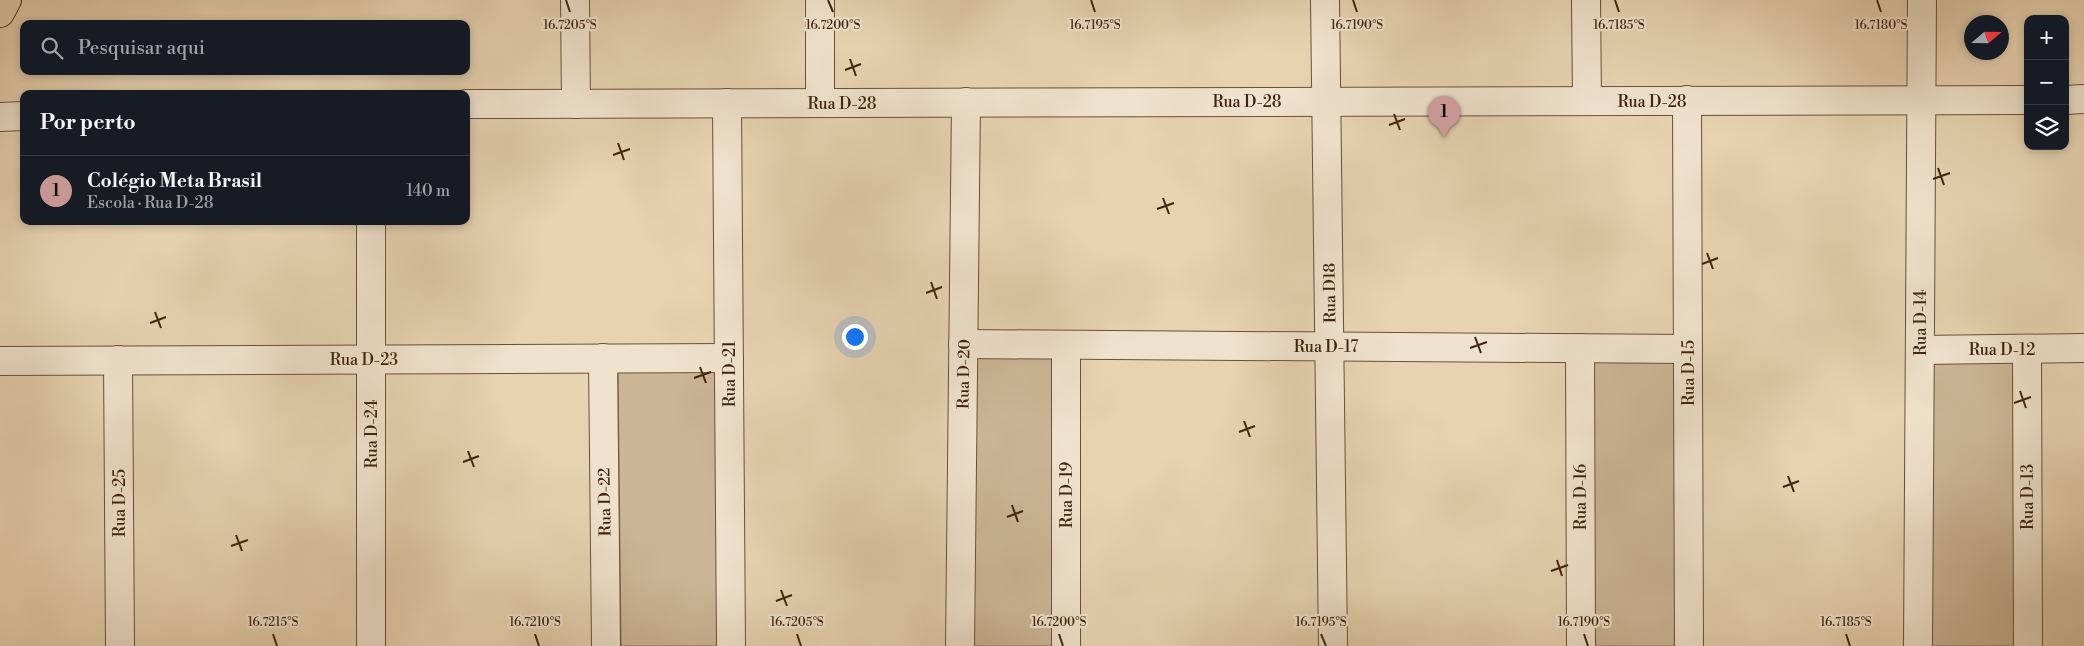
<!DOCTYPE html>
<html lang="pt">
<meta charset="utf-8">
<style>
body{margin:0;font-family:"Libre Bodoni",serif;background:#20242c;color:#f1f3f6}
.controls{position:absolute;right:15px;top:15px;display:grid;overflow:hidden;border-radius:10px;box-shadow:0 2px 8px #0003}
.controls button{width:45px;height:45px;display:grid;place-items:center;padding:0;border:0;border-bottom:1px solid #363941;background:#171b24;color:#f1f3f6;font:25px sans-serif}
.compass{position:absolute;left:1964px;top:15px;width:45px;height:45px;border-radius:50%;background:#171b24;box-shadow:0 2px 8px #0003;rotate:70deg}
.you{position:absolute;left:854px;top:336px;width:18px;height:18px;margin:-12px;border:4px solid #fff;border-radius:50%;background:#1a73e8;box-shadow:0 0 0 8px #1a73e833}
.badge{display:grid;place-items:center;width:32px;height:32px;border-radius:50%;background:#c59692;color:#111;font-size:16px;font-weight:700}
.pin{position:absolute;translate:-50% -41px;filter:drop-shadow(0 1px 2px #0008)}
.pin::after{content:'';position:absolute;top:26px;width:18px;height:15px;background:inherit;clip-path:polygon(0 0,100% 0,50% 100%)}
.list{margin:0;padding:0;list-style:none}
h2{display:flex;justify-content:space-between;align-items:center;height:65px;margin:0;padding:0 20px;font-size:21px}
h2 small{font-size:16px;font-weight:400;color:#9ea1a6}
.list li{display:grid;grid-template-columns:32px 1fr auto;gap:15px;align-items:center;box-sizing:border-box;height:70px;padding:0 20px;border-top:1px solid #363941}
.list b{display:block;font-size:19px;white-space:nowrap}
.list p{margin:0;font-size:16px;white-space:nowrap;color:#9ea1a6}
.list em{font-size:16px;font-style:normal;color:#9ea1a6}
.icon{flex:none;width:28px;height:28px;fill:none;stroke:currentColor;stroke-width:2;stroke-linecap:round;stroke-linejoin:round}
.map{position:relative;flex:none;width:2084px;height:646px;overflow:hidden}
.search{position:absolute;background:#171b24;box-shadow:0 2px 8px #0003;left:20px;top:20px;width:450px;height:55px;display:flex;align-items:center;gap:12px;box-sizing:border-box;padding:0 18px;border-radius:10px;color:#9ea1a6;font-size:19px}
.panel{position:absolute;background:#171b24;box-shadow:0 2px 8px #0003;left:20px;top:90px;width:450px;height:135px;border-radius:10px}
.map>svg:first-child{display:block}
.green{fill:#cbb596;stroke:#866c53}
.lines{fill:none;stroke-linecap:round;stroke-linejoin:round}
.minor-casing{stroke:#6a5038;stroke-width:30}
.major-casing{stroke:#412410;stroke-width:30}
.minor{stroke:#efe2cc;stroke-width:28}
.major{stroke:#e7d3b1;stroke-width:28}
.ticks{fill:none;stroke:#412410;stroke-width:2}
.labels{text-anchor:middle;stroke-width:4.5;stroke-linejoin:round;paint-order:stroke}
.street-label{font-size:16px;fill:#412410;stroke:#efe2cc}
.ticks-label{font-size:12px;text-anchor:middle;fill:#412410;stroke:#efe2cc;stroke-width:4.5;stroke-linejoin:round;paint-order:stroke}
</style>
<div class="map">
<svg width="2084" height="646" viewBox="0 0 2084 646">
<rect width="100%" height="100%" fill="#e7d3b1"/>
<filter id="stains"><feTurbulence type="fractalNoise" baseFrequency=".004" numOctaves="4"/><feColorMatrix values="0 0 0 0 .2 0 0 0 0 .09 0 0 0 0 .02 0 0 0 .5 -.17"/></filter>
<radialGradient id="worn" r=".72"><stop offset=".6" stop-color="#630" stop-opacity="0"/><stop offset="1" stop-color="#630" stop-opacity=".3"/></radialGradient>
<!-- green -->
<g class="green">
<polygon points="971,352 1061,352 1060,646 965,646"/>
<polygon points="1679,355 1685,646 1585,646 1584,357"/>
<polygon points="2021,359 2022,646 1924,646 1924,363"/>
<polygon points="721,367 723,646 621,646 618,369"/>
</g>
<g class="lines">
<defs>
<g id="minor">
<polyline points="575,0 576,104"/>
<polyline points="1325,0 1333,646"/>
<polyline points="1586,0 1587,101"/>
<polyline points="1687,100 1689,646"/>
<polyline points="2065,100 2084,99"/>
<polyline points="727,103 731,646"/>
<polyline points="820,103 820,0"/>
<polyline points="466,104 2028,100"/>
<polyline points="0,117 24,116"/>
<polyline points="963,344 1688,349"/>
<polyline points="1066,345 1066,646"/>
<polyline points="1580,348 1581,646"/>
<polyline points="2027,349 2028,646"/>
<polyline points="1920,350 2084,348"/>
<polyline points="603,358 606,646"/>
<polyline points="118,360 120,646"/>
<polyline points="0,361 729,358"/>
<polyline points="371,646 371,221"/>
<polyline points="960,646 966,102"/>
<polyline points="1918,646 1922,0"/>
</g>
<polyline id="major" points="0,13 7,0"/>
</defs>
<!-- minor casing -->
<use href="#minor" class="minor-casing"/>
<!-- major casing -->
<use href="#major" class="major-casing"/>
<!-- minor -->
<use href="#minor" class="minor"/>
<!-- major -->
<use href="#major" class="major"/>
</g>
<!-- ticks -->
<path class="ticks" d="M 566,0 L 570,12M 828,0 L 833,12M 1091,0 L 1095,12M 1353,0 L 1357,12M 1615,0 L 1619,12M 1877,0 L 1881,12M 850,59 L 856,76M 845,70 L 861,64M 1394,114 L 1400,130M 1389,125 L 1405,119M 618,143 L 624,160M 613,155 L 630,149M 1938,168 L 1944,185M 1933,179 L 1950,173M 1163,198 L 1169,214M 1157,209 L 1174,203M 1707,253 L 1713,269M 1702,264 L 1718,258M 931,282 L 937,299M 926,293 L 942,287M 155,312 L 161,328M 150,323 L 166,317M 1475,337 L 1481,353M 1470,348 L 1487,342M 700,367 L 706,383M 694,378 L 711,372M 2020,391 L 2026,408M 2014,403 L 2031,397M 1244,421 L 1250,437M 1239,432 L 1255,426M 468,451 L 474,467M 463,462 L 479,456M 1788,476 L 1794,492M 1783,487 L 1799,481M 1012,505 L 1018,522M 1007,517 L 1023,511M 236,535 L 242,551M 231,546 L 248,540M 1557,560 L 1562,576M 1551,571 L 1568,565M 781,590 L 787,606M 776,601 L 792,595M 273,634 L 277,646M 535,634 L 539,646M 797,634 L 801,646M 1059,634 L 1063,646M 1321,634 L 1326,646M 1584,634 L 1588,646M 1846,634 L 1850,646"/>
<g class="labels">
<!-- street labels -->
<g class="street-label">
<text x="1247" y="107">Rua D-28</text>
<text x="1652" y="107">Rua D-28</text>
<text x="842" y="109">Rua D-28</text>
<text transform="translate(1329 293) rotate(-91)" y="6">Rua D18</text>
<text transform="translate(1920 323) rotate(-90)" y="6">Rua D-14</text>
<text x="1326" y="352">Rua D-17</text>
<text x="2002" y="355">Rua D-12</text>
<text x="364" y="365">Rua D-23</text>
<text transform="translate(1688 373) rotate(-90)" y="6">Rua D-15</text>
<text transform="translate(729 374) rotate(-90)" y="6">Rua D-21</text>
<text transform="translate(963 374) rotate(-89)" y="6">Rua D-20</text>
<text transform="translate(371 434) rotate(-90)" y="6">Rua D-24</text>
<text transform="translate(1066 495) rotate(-90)" y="6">Rua D-19</text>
<text transform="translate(1580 497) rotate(-90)" y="6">Rua D-16</text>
<text transform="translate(2027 497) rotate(-90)" y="6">Rua D-13</text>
<text transform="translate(604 502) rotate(-91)" y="6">Rua D-22</text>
<text transform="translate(119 503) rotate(-90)" y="6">Rua D-25</text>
</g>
</g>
<g class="ticks-label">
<text x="1095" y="29">16.7195°S</text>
<text x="1357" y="29">16.7190°S</text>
<text x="1881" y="29">16.7180°S</text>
<text x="570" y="29">16.7205°S</text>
<text x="833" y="29">16.7200°S</text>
<text x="1619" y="29">16.7185°S</text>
<text x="273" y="626">16.7215°S</text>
<text x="535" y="626">16.7210°S</text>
<text x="797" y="626">16.7205°S</text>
<text x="1059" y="626">16.7200°S</text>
<text x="1321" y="626">16.7195°S</text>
<text x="1584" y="626">16.7190°S</text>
<text x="1846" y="626">16.7185°S</text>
</g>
<rect width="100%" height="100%" filter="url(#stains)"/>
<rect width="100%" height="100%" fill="url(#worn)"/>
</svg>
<div class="controls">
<button>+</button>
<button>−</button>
<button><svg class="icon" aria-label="layers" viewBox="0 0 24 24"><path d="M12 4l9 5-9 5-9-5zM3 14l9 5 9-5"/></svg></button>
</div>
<svg class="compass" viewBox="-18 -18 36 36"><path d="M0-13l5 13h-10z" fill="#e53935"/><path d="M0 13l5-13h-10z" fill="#9ea1a6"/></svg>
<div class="you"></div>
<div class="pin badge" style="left:1444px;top:137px">1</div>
<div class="search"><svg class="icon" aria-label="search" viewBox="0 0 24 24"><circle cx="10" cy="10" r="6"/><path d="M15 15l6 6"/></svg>Pesquisar aqui</div>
<section class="panel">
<h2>Por perto<small></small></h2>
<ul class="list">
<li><span class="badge">1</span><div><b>Colégio Meta Brasil</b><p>Escola · Rua D-28</p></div><em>140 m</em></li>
</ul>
</section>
</div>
